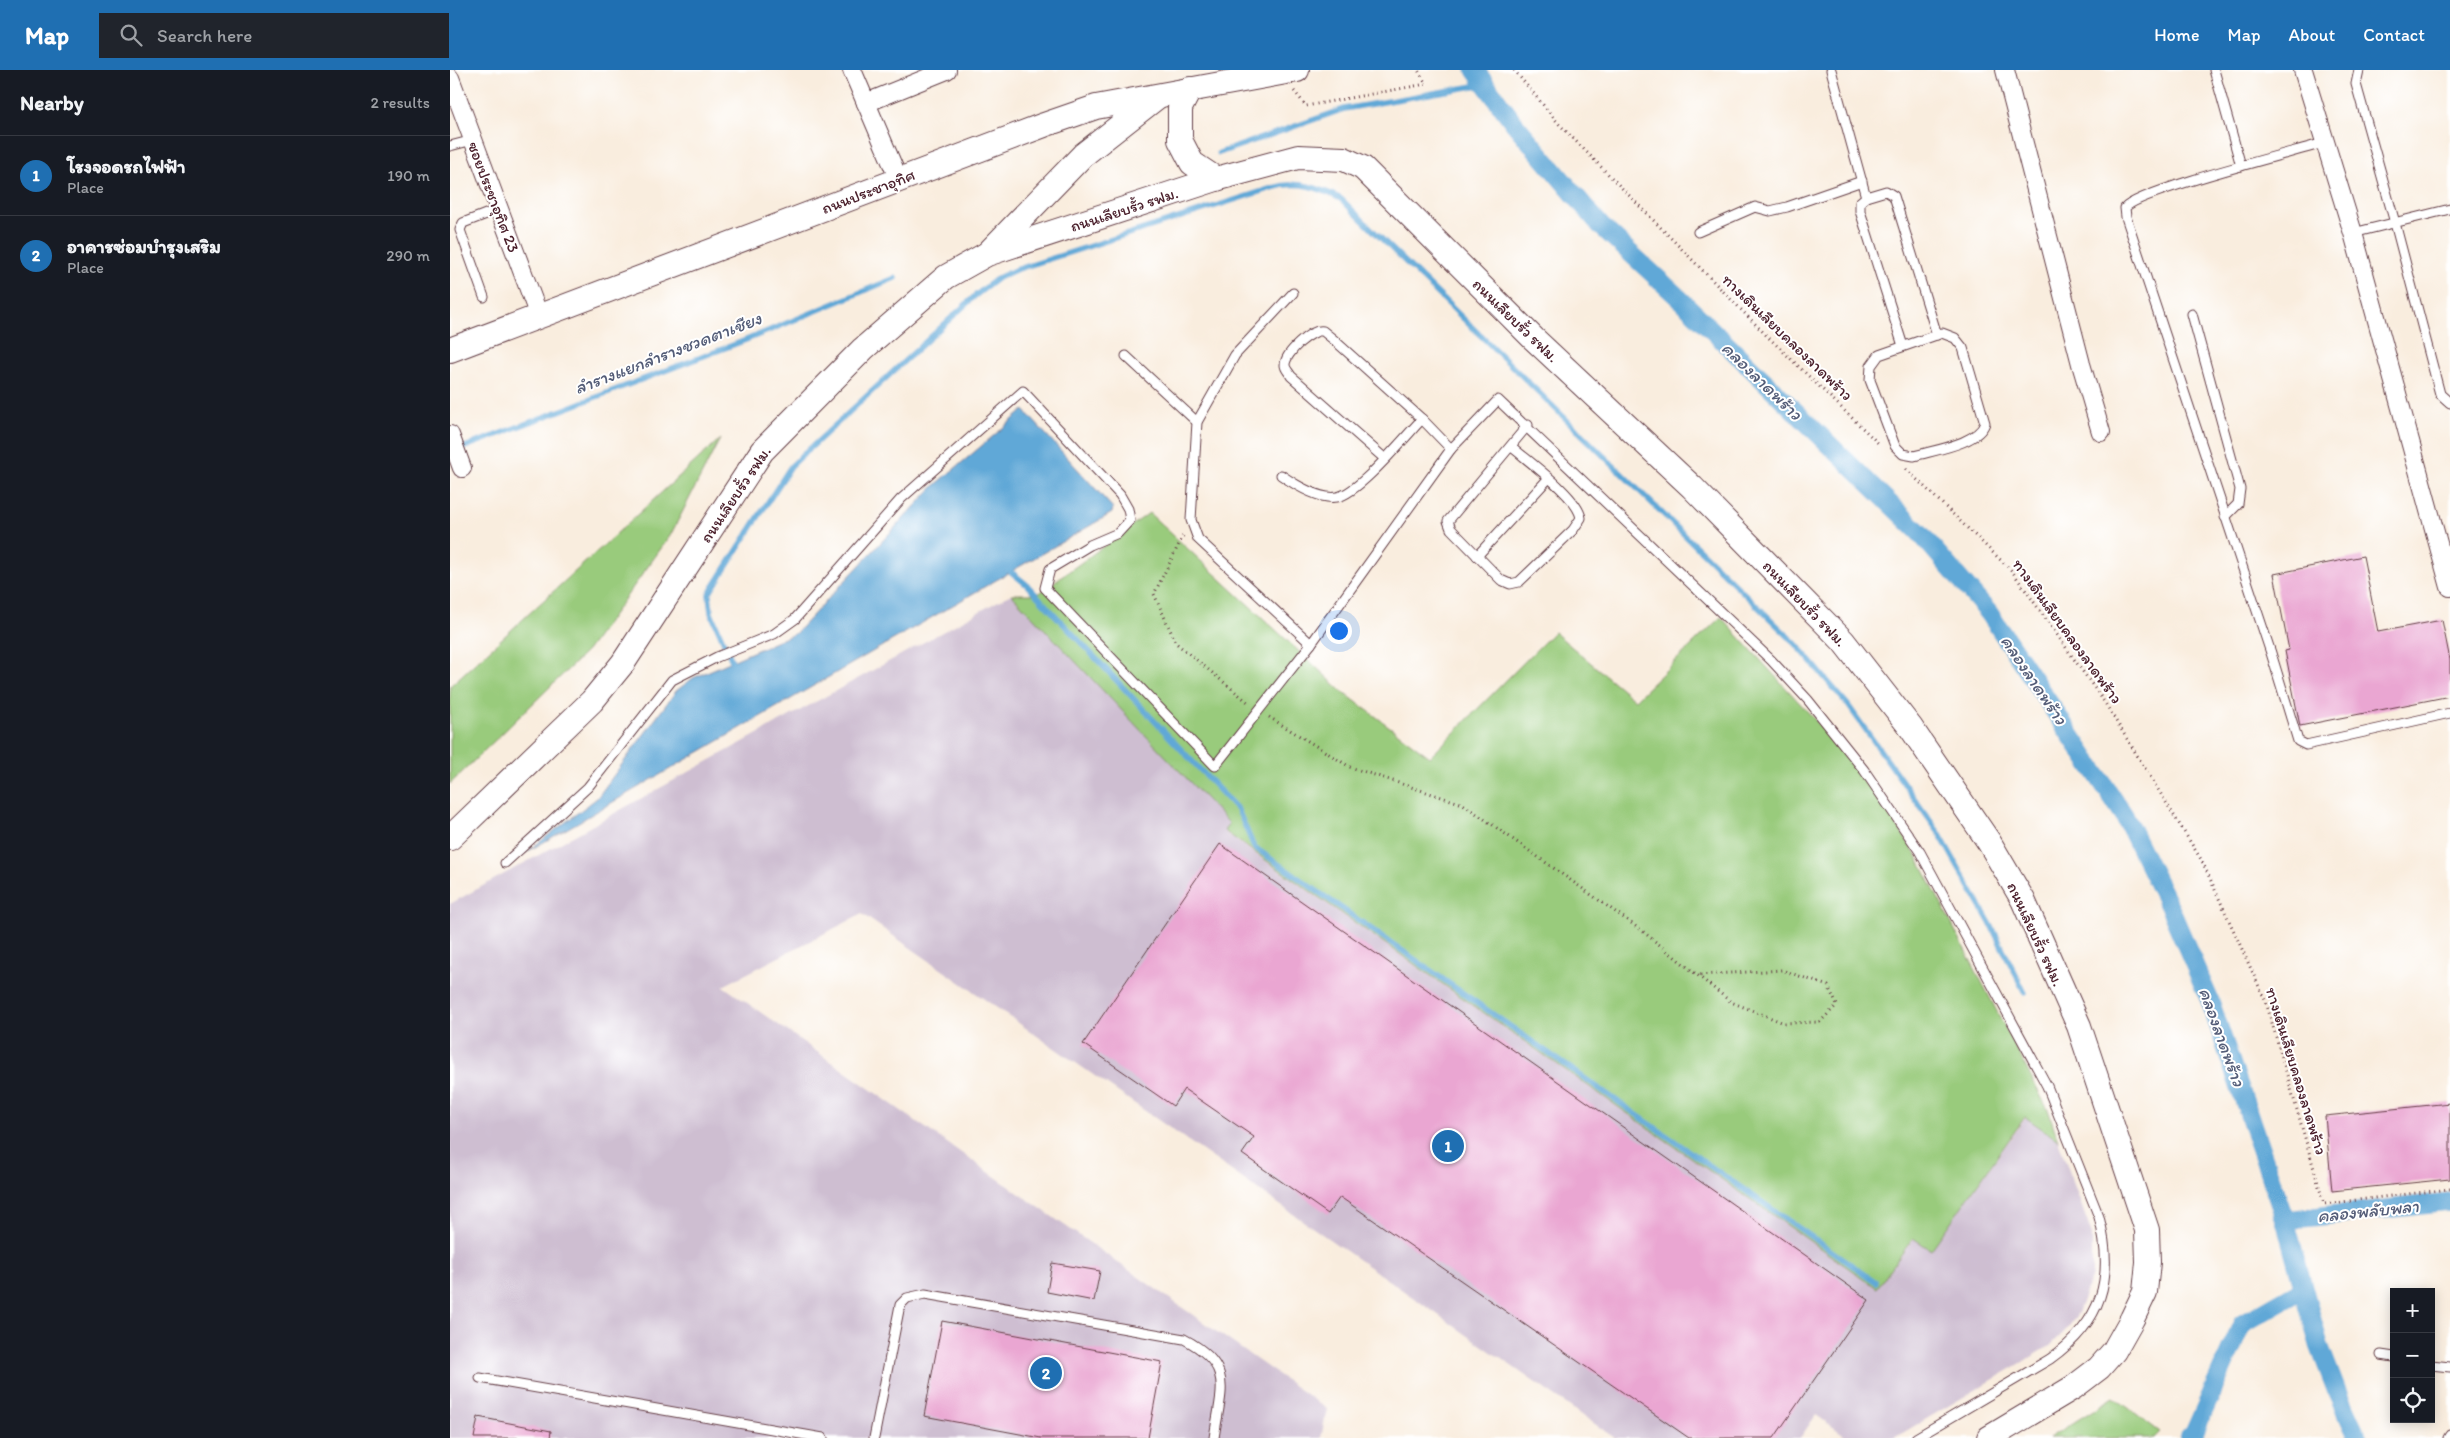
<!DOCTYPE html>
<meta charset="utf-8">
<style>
body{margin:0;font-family:Itim,"Playpen Sans Thai",sans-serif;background:#20242c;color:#f1f3f6}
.controls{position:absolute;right:15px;bottom:15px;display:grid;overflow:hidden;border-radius:0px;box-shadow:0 2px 12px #0003}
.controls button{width:45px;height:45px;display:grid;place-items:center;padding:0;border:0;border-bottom:1px solid #363941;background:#171b24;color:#f1f3f6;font:25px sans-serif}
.you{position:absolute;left:888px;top:560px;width:18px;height:18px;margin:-12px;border:4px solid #fff;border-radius:50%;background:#1a73e8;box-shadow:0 0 0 8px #1a73e833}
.badge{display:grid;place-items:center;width:32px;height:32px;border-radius:50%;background:#1f6fb2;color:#fff;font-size:16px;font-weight:700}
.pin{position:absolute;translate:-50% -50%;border:2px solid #fff;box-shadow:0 1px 5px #0006}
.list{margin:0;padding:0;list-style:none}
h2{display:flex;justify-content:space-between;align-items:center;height:65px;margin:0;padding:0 20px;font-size:21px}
h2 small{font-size:16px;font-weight:400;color:#9ea1a6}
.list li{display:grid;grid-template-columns:32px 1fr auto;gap:15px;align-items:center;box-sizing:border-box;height:80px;padding:0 20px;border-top:1px solid #363941}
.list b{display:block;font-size:19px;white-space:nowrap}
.list p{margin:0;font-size:16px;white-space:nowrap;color:#9ea1a6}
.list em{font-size:16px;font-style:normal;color:#9ea1a6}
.icon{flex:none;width:28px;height:28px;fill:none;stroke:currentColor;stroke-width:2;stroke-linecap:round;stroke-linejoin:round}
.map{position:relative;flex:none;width:2000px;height:1368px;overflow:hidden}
header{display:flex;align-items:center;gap:30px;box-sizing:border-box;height:70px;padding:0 25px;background:#1f6fb2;color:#fff}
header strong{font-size:24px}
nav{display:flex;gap:28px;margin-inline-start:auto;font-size:18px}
.search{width:350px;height:45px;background:#20242c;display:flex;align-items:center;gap:12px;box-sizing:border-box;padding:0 18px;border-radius:0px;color:#9ea1a6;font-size:19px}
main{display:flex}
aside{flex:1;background:#171b24}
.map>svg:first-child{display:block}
.industrial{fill:#cebed1}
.green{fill:#99cb7b;stroke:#727553}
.water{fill:#61a8d7;stroke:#566481}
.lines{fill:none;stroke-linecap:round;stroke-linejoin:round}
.stream{stroke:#61a8d7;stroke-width:5.5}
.canal{stroke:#61a8d7;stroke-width:19}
.building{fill:#eaa6d2}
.lane-casing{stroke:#643e46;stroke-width:11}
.street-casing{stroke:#643e46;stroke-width:20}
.secondary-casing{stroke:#643e46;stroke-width:26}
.path{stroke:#643e46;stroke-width:3;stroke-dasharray:1 4;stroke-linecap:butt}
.lane{stroke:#fff;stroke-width:9}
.street{stroke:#fff;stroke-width:18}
.secondary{stroke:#fff;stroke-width:24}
.labels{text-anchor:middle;stroke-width:4;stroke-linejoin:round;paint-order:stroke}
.street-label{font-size:16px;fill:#4a1f2b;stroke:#fff}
.water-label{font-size:18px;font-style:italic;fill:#545d78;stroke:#fff}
</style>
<header>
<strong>Map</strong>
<div class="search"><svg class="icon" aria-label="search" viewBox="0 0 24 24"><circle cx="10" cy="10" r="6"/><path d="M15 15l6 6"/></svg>Search here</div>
<nav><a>Home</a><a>Map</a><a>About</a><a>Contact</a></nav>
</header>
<main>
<aside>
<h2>Nearby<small>2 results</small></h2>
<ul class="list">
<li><span class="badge">1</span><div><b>โรงจอดรถไฟฟ้า</b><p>Place</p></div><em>190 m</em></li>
<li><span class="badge">2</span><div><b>อาคารซ่อมบำรุงเสริม</b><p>Place</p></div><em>290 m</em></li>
</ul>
</aside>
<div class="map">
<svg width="2000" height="1368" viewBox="0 0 2000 1368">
<rect width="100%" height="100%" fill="#fff"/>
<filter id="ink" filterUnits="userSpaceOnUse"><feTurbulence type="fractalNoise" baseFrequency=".02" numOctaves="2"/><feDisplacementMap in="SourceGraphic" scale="10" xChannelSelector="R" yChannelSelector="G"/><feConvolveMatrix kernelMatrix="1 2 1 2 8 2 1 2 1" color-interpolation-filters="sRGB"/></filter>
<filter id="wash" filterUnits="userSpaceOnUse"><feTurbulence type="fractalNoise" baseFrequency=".0096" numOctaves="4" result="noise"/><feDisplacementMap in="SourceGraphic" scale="20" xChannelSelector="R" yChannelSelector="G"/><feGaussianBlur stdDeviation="1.12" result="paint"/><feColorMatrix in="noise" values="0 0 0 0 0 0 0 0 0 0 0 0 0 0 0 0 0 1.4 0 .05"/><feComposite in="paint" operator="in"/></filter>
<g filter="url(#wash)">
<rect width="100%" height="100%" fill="#f9edde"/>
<!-- industrial -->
<polygon class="industrial" points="561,524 780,753 774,762 1427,1218 1464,1168 1481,1180 1576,1047 1608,1070 1642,1165 1642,1205 1628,1243 1618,1258 1600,1276 1444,1368 1399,1368 1366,1345 1350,1368 1165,1368 412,844 273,916 877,1339 871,1368 0,1368 0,834"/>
<!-- green -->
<g class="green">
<polygon points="270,369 220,466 137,581 0,714 0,616"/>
<polygon points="699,443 893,622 980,687 1104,562 1185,630 1271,547 1412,701 1465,783 1599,1042 1608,1070 1575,1047 1481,1180 1463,1168 1427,1218 774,761 779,753 561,524 588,524"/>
<polygon points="1664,1327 1710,1362 1704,1368 1599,1368"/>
</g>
<!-- water -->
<polygon class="water" points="574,340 663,438 662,443 75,783 147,728 226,621 243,608 346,563 484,416"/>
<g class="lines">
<!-- stream -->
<g class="stream">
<polyline points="769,83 894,39 1035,14"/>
<polyline points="7,380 296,270 445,208"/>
<polyline points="560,501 576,514 788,740 804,777 1426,1212"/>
<path d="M 285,598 L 261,543 L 259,524 L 341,396 L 526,225 L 548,208 L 565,200 L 822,118 C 848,110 868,117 891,129 L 1346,574 L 1398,635 L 1489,763 L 1540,853 L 1575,923"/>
</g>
<!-- canal -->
<g class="canal">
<polyline points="1025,0 1064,53 1151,156 1229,228 1469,462 1539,543 1674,745 1720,838 1760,931 1835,1150 1869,1275 1887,1322 1908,1368"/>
<polyline points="1835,1150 2000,1132"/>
<polyline points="1739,1368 1744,1363 1792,1254 1853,1219"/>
</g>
</g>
<g id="blocks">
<!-- building -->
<g class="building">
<polygon points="1913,486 1928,562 1992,550 2000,590 2000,626 1850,656 1835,581 1839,580 1824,504"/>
<polygon points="770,774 1419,1230 1324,1368 1239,1368 890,1127 878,1144 792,1084 804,1067 734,1019 723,1036 633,974"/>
<polygon points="2000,1033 2000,1109 1882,1121 1875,1046"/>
<polygon points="602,1193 650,1201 644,1231 597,1222"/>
<polygon points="492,1251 712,1292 698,1368 591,1368 474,1346"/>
<polygon points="28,1347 101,1361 100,1368 24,1368"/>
</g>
</g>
</g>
<g filter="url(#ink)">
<use href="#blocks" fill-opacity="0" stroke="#643e46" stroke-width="1"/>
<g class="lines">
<defs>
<g id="lane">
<polyline points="1381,0 1416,127"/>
<polyline points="1764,0 1791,96"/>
<polyline points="1909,0 1906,14 1945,153 1990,324 2000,333"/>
<path d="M 1874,73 C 1844,82 1687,121 1675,138 L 1676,147 L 1821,583 L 1848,671 L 1856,675 L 2000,643"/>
<polyline points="0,76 23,70"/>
<polyline points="1248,162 1305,137 1320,141 1337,137 1412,111"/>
<polyline points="1903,163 2000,139"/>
<polyline points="843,223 785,285 747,352 741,450 748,469 861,574"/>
<polyline points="34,227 10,160 13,153 49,139"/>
<polyline points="1742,244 1790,419 1788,434 1775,447"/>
<path d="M 1492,263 L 1505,268 L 1513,278 L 1535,353 C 1528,374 1484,380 1464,386 L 1453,384 L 1445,376 L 1420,310 L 1421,296 L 1429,285 Z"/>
<polyline points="1453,276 1410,141 1410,132 1416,127 1436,121 1444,126 1487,265"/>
<polyline points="676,286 747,352"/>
<path d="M 1062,377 C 1079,392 1128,427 1131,448 L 1123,460 L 1069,512 L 1060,514 L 1051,510 L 1001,459 L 998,451 L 1078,355"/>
<path d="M 934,388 L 841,306 C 839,302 835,299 835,295 C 835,283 861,259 873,261 L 884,270 L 972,349 L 1001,379"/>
<path d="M 831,405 C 844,414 870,430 887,427 C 908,424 955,367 972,349"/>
<polyline points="1027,486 1098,409"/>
<path d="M 55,793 L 138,717 L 222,610 L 267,587 L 324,564 L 345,549 L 451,429 L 573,321 L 670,425 L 678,439 L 680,450 L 668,463 L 640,475 L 600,499 L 595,518 L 765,696 L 861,574 L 1001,379 L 1048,330 L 1321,590 L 1358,630 L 1414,700 L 1470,782 L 1597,1016 L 1649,1147 C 1665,1208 1652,1252 1600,1289 L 1466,1368"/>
<polyline points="1931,1285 1944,1287"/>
<polyline points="1981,1295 2000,1297"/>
<polyline points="30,1308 373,1368"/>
<path d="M 424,1368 L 450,1235 L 457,1228 L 475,1224 L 734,1269 C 785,1296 771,1319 764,1368"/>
<polyline points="1998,1368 2000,1365"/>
</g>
<g id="street">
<polyline points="402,0 449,110"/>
<polyline points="1555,0 1631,294 1651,362"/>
<polyline points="1853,0 1903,163 2000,517"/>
<polyline points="0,8 89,246"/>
<polyline points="416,33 497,0"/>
<polyline points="0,365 12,398"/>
</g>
<g id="secondary">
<polyline points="740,19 730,38 730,70 742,93 766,109"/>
<polyline points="539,182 633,85 707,27"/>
<polyline points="0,280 594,55 646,37 847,0"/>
<polyline points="0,768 142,631 173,593 312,381 413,279 496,207 537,184 766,109 848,87 894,89 913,98 1084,269 1242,417 1393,571 1461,658 1539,772 1573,830 1629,956 1697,1160 1698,1192 1695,1222 1682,1249 1664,1281 1649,1298 1624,1317 1539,1368"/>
</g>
</defs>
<!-- lane casing -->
<use href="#lane" class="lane-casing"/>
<!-- street casing -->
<use href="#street" class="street-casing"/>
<!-- secondary casing -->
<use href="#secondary" class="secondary-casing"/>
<!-- path -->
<g class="path">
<polyline points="1064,0 1109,54 1316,265 1429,374"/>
<polyline points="844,21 856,36 976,14 968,0"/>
<polyline points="1456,399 1562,501 1655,633 1752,791 1816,932 1874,1134 2000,1119"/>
<polyline points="733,466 704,524 726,573 799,633"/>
<polyline points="819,647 900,697 1013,734 1191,860 1281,932 1334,953 1370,952 1387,935 1378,916 1332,900 1247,905"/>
</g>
<!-- lane -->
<use href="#lane" class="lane"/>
<!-- street -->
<use href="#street" class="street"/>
<!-- secondary -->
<use href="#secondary" class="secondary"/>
</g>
</g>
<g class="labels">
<!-- street labels -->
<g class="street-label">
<text transform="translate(418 121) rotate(-21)" y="6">ถนนประชาอุทิศ</text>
<text transform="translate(44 127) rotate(69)" y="6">ซอยประชาอุทิศ 23</text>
<text transform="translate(674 139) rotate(-18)" y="6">ถนนเลียบรั้ว รฟม.</text>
<text transform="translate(1066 250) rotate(44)" y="6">ถนนเลียบรั้ว รฟม.</text>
<text transform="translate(1338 267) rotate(44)" y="6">ทางเดินเลียบคลองลาดพร้าว</text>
<text transform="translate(285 424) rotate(-56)" y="6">ถนนเลียบรั้ว รฟม.</text>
<text transform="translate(1355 533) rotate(46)" y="6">ถนนเลียบรั้ว รฟม.</text>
<text transform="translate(1618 561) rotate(54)" y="6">ทางเดินเลียบคลองลาดพร้าว</text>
<text transform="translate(1586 864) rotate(65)" y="6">ถนนเลียบรั้ว รฟม.</text>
<text transform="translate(1847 1001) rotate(73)" y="6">ทางเดินเลียบคลองลาดพร้าว</text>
</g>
<!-- water labels -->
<g class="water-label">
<text transform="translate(218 283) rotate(-21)" y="6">ลำรางแยกลำรางชวดตาเชียง</text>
<text transform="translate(1312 311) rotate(44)" y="6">คลองลาดพร้าว</text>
<text transform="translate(1584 610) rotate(56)" y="6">คลองลาดพร้าว</text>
<text transform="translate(1772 967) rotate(70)" y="6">คลองลาดพร้าว</text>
<text transform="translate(1918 1141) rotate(-6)" y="6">คลองพลับพลา</text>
</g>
</g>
</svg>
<div class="controls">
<button>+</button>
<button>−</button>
<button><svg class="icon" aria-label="locate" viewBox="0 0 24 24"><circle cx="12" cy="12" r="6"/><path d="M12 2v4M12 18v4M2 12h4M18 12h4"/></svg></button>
</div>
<div class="you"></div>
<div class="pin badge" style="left:998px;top:1076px">1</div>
<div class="pin badge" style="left:596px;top:1303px">2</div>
</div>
</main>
